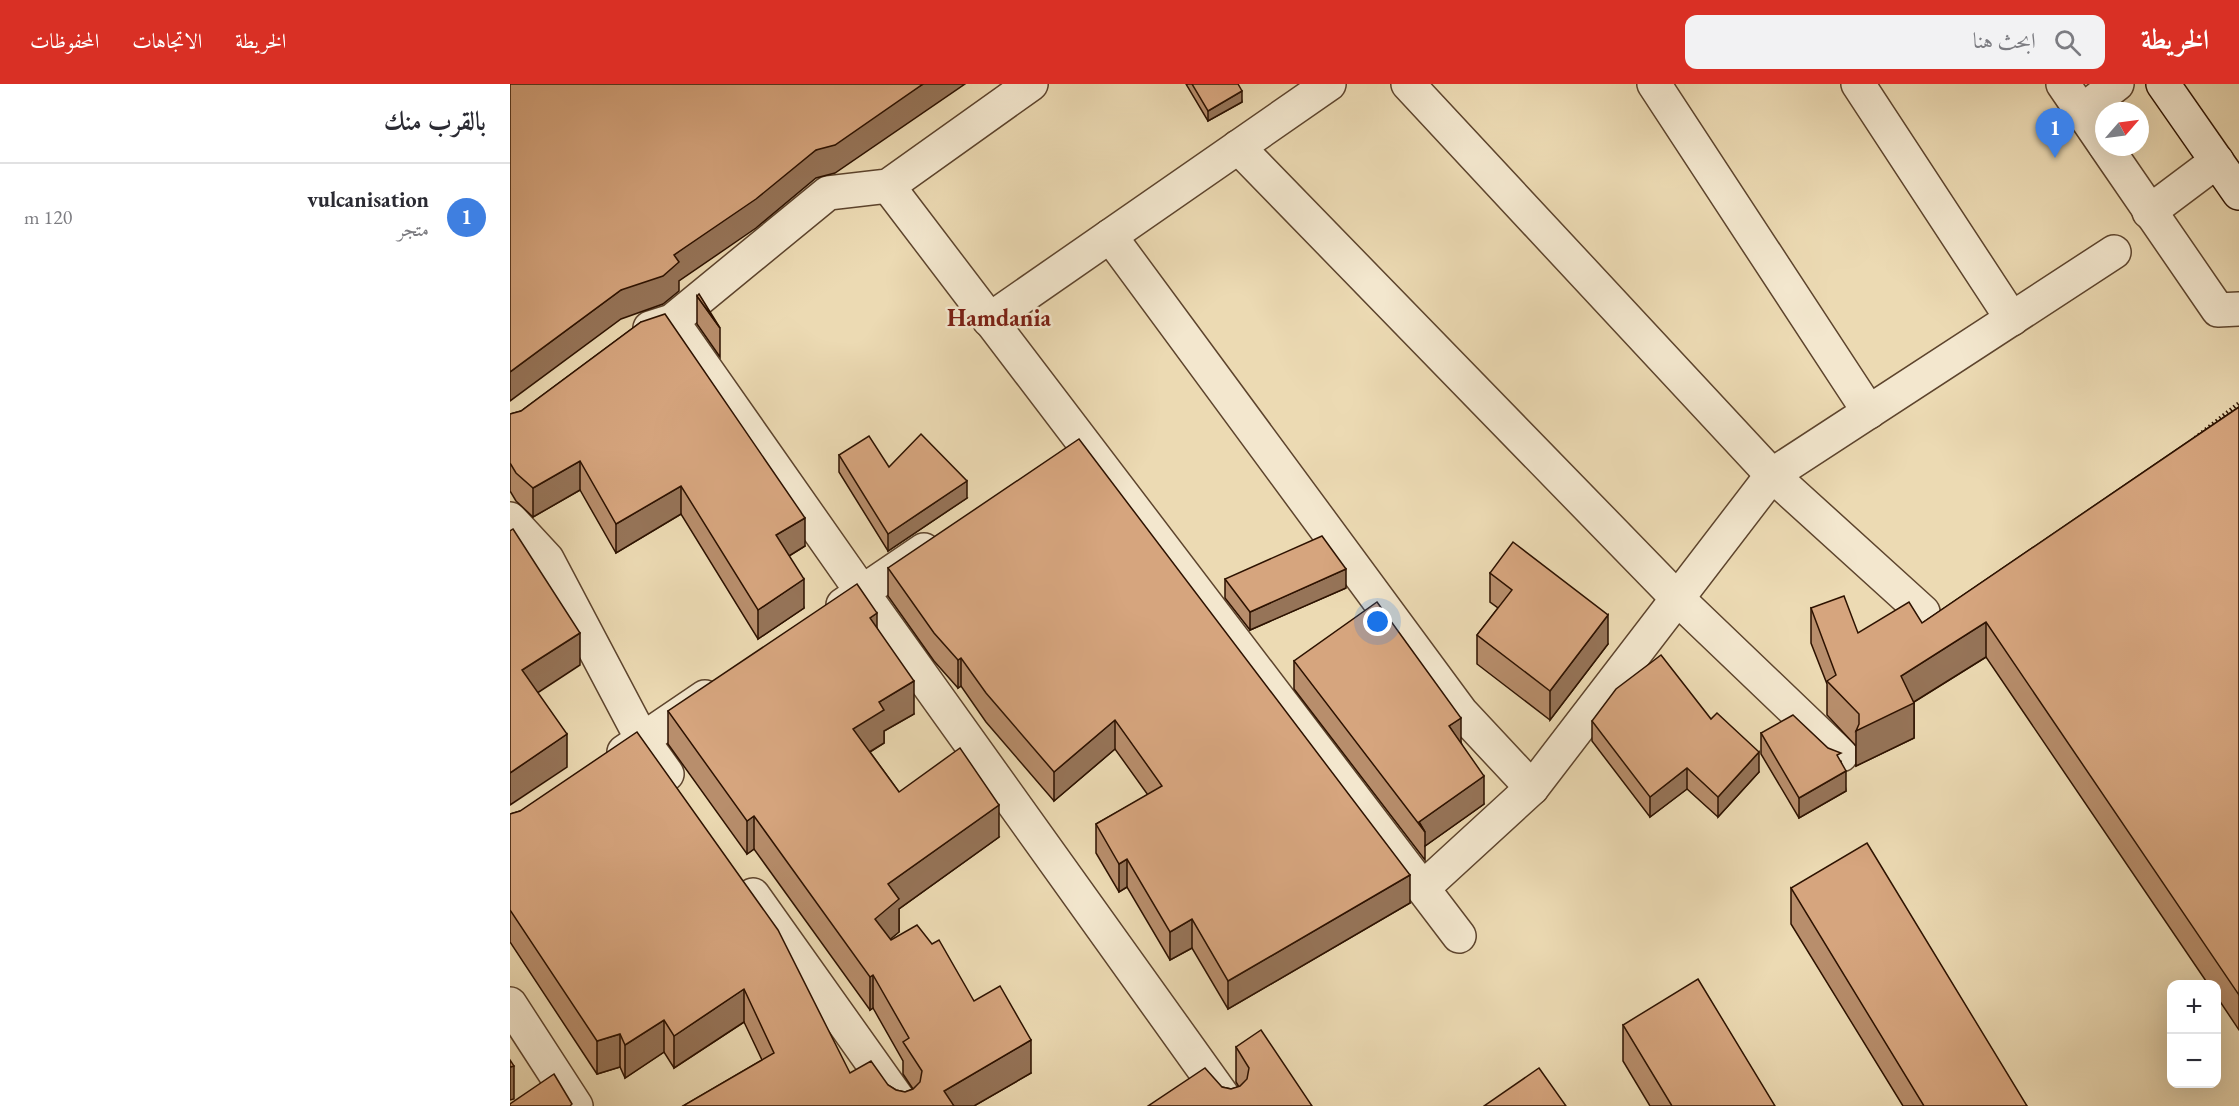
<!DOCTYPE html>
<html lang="ar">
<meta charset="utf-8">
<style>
body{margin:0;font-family:"EB Garamond",Amiri,serif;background:#f2f2f3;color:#2b2b33;direction:rtl}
.controls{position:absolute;right:18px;bottom:18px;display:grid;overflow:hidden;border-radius:12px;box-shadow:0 6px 24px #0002}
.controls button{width:54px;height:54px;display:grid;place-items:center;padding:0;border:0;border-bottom:2px solid #e1e1e2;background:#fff;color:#2b2b33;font:30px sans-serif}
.compass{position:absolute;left:1585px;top:18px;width:54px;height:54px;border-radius:50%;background:#fff;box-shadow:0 6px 24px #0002;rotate:62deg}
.you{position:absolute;left:868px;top:538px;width:21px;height:21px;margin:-15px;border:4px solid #fff;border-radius:50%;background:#1a73e8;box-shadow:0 0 0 9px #1a73e833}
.badge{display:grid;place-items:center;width:39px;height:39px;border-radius:50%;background:#d93025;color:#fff;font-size:20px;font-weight:700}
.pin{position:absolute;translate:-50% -50px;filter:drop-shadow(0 2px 3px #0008)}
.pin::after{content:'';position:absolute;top:32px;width:21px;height:18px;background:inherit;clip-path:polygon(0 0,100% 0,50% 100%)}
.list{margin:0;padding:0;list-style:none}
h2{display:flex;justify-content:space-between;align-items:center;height:78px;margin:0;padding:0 24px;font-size:26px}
h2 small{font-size:20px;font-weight:400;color:#7c7c81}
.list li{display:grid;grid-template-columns:39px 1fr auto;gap:18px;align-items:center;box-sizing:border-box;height:108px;padding:0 24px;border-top:2px solid #e1e1e2}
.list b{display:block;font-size:22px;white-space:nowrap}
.list p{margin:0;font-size:20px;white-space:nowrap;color:#7c7c81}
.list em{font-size:20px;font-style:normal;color:#7c7c81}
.icon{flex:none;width:33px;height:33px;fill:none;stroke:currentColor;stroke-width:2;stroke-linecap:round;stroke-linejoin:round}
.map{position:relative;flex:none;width:1729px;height:1022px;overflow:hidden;direction:ltr}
header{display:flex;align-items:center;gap:36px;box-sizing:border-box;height:84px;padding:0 30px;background:#d93025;color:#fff}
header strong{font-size:28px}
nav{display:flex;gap:33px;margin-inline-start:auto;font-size:21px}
.search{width:420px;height:54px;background:#f2f2f3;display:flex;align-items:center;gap:15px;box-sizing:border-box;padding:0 21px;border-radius:12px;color:#7c7c81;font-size:22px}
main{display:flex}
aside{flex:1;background:#fff}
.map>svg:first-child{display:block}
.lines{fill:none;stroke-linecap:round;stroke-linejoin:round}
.minor-casing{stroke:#5d442d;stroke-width:36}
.secondary-casing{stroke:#2d1200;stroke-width:36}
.path{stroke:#2d1200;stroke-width:4;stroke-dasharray:1.5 3;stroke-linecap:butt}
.minor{stroke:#f3e7ce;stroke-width:33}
.secondary{stroke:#f3e7ce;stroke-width:33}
.wall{fill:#b88e6c;stroke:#2d1200;stroke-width:1.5}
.shaded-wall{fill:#967458;stroke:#2d1200;stroke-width:1.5}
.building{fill:#d6a57e;stroke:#2d1200;stroke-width:1.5}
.labels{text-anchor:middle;stroke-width:5;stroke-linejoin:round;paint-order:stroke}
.quarter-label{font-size:24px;font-weight:bold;fill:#7a1f14;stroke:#f3e7ce}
</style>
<header>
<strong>الخريطة</strong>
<div class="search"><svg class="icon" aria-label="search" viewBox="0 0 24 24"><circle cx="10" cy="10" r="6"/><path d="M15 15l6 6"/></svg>ابحث هنا</div>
<nav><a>الخريطة</a><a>الاتجاهات</a><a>المحفوظات</a></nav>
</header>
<main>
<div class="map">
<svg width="1729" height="1022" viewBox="0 0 1729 1022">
<rect width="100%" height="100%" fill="#ecdab3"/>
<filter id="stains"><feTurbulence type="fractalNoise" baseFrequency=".00333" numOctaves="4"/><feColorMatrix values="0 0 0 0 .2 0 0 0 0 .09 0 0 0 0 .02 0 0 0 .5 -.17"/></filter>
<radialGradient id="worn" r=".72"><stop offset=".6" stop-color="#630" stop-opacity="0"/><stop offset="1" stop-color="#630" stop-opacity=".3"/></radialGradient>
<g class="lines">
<defs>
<g id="minor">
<polyline points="898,0 1262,391 1413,528"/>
<polyline points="1144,0 1359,328"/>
<polyline points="1348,0 1502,235"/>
<polyline points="1553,0 1594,60"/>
<polyline points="1572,27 1607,0"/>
<polyline points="728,63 1168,515 1331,671"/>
<polyline points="1596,63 1708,226 1729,225"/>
<polyline points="378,102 949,852"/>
<polyline points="1639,128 1707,77"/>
<polyline points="600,152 951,628 1022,704"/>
<polyline points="479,236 819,0"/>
<polyline points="162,237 352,508 720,1022"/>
<polyline points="140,244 162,237 318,109 378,102 521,0"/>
<polyline points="0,435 37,475 132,655 157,690"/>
<polyline points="333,521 414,466"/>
<polyline points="114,668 195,613"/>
<polyline points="913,804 1022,704 1262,391 1604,168"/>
<polyline points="243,811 393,1022"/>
<polyline points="0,920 66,1022"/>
</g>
<polyline id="secondary" points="1653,0 1729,109"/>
</defs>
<!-- minor casing -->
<use href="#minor" class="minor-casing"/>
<!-- secondary casing -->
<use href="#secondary" class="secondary-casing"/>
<!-- path -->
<polyline class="path" points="1685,354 1729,319"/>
<!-- minor -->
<use href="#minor" class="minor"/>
<!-- secondary -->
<use href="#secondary" class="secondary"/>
</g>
<!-- wall -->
<g class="wall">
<polygon points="676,0 728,0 732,18 698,37"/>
<polygon points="187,212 210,244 210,273 187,240"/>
<polygon points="131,238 295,462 279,472 294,524 248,555 171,430 106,469 70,406 23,433 6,417 0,407 0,330 11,327"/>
<polygon points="1729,323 1729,946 1707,913 1707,900 1698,900 1476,573 1404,618 1404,654 1346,682 1346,662 1317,631 1317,600 1301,559 1301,524 1348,549 1412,539"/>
<polygon points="329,371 379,383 457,414 378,467 329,388"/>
<polygon points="378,484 900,819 718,925 682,864 660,876 617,803 609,808 586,769 586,740 638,711 605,665 544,717 476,638 451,602 448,604 424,577 378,512"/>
<polygon points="980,489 1098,560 1040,636 967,580 967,551 988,524 980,518"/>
<polygon points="715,495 836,504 740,546 715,514"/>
<polygon points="367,544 404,630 374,647 374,659 360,668 389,708 489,753 389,825 389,848 380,855 464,917 521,989 464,1022 173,1022 252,976 234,938 164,984 154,968 115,994 110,983 87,990 0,858 0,730 10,727 340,989 378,1001 386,1006 395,1008 403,1005 393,990 393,977 363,924 360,926 244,765 237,770 158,660 158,627"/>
<polygon points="784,577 951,658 974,720 915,762 915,776 784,605"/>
<polygon points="1201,635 1249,688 1208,733 1177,705 1140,733 1082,657 1082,637"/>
<polygon points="1251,649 1331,677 1336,707 1289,734 1251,670"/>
<polygon points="1281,804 1517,1022 1393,1022 1281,840"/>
<polygon points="1113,941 1265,1022 1140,1022 1113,977"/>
<polygon points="726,963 802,1022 712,1003 721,1005 729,1003 726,998"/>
</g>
<!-- shaded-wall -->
<g class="shaded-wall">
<polygon points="413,0 455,0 325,89 306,94 246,144 169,197 169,207 153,220 111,235 0,317 0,288 111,206 164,171 306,66"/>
<polygon points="732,7 732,18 698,37 698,27"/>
<polygon points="70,377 70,406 23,433 23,404"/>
<polygon points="457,397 457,414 378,467 378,450"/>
<polygon points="171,402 171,430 106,469 106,440"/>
<polygon points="295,434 295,462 266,480 266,451"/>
<polygon points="836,485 836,504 740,546 740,528"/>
<polygon points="294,495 294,524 248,555 248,526"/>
<polygon points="367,529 367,561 360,534"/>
<polygon points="1098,531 1098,560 1040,636 1040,607"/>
<polygon points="1476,538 1476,573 1402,619 1404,619 1404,654 1346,682 1346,647 1391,592"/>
<polygon points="70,549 70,581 12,619 12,586"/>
<polygon points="451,574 451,602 448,604 448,576"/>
<polygon points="404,597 404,630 374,647 374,659 343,678 343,645 369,618"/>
<polygon points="951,634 951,661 939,642"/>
<polygon points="605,636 605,665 544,717 544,688"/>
<polygon points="57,650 57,683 0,721 0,689"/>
<polygon points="1249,668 1249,688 1208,733 1208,713"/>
<polygon points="1177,684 1177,705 1140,733 1140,713"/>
<polygon points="1336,687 1336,707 1289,734 1289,714"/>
<polygon points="974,692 974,720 915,762 915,748 909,738"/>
<polygon points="489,721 489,753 389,825 389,848 365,868 365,835 378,800"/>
<polygon points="244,732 244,765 237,770 237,737"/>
<polygon points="617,775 617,803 609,808 609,780"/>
<polygon points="900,791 900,819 718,925 718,897"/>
<polygon points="682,835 682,864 660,876 660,848"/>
<polygon points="363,891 363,924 360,926 360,893"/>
<polygon points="234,905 234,938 164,984 164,952"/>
<polygon points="154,936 154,968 115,994 115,961"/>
<polygon points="110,950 110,983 87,990 87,957"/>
<polygon points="521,956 521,989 464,1022 434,1022 434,1007"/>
<polygon points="4,982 4,1015 0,1016 0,983"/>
</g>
<!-- building -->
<g class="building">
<polygon points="0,0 413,0 325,61 306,66 246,115 164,171 169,178 153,192 111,206 0,288"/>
<polygon points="682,0 728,0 732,7 698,27"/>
<polygon points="189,210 210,244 187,212"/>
<polygon points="155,230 295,434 266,451 294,495 248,526 171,402 106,440 70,377 23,404 6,389 0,379 0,330 11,327 131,238"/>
<polygon points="1729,323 1729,911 1476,538 1391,592 1404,619 1346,647 1349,640 1349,630 1317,597 1326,591 1301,524 1334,512 1348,549 1399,518 1412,539"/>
<polygon points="411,350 457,397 378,450 329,371 359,352 379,383"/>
<polygon points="569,355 900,791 718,897 682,835 660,848 617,775 609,780 586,740 652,702 605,636 544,688 476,609 451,574 448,576 424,549 378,484"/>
<polygon points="3,445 70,549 12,586 57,650 0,689 0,447"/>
<polygon points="812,452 836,485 740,528 715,495"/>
<polygon points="1003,458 1098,531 1040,607 967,551 1002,506 980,489"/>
<polygon points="347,500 367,529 360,534 404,597 369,618 374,626 343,645 389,708 450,664 489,721 378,800 389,815 365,835 381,856 407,841 422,860 429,856 464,917 490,902 521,956 434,1007 444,1022 173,1022 264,969 234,905 164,952 154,936 115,961 110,950 87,957 0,826 0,730 10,727 127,648 268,846 340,989 361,977 378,1001 386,1006 395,1008 403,1005 410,998 412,987 393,958 399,954 363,891 360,893 244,732 237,737 158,627"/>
<polygon points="867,518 951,634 939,642 974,692 909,738 915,748 784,577"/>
<polygon points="1151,571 1201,635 1207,629 1249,668 1208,713 1177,684 1140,713 1082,637 1106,605"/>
<polygon points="1283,631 1318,664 1331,669 1327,671 1336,687 1289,714 1251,649"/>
<polygon points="1357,759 1517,1022 1414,1022 1281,804"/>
<polygon points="1188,895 1265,1022 1162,1022 1113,941"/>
<polygon points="751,946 802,1022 638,1022 695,984 712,1003 721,1005 730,1002 737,995 739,984 726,963"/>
<polygon points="0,976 4,982 0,983"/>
<polygon points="1029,984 1056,1022 974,1022"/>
<polygon points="44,990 62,1020 60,1022 0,1022 0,1020"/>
</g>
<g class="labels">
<!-- quarter labels -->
<g class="quarter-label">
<text x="489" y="242">Hamdania</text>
</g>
</g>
<rect width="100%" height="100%" filter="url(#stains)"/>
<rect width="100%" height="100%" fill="url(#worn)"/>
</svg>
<div class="controls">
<button>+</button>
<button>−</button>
</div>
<svg class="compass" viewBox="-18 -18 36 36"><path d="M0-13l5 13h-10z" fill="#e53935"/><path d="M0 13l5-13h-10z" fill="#7c7c81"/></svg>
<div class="you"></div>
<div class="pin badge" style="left:1545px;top:74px;background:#3f7fe0">1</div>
</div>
<aside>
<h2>بالقرب منك<small></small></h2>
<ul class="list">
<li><span class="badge" style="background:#3f7fe0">1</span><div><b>vulcanisation</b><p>متجر</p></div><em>120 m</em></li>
</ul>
</aside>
</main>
